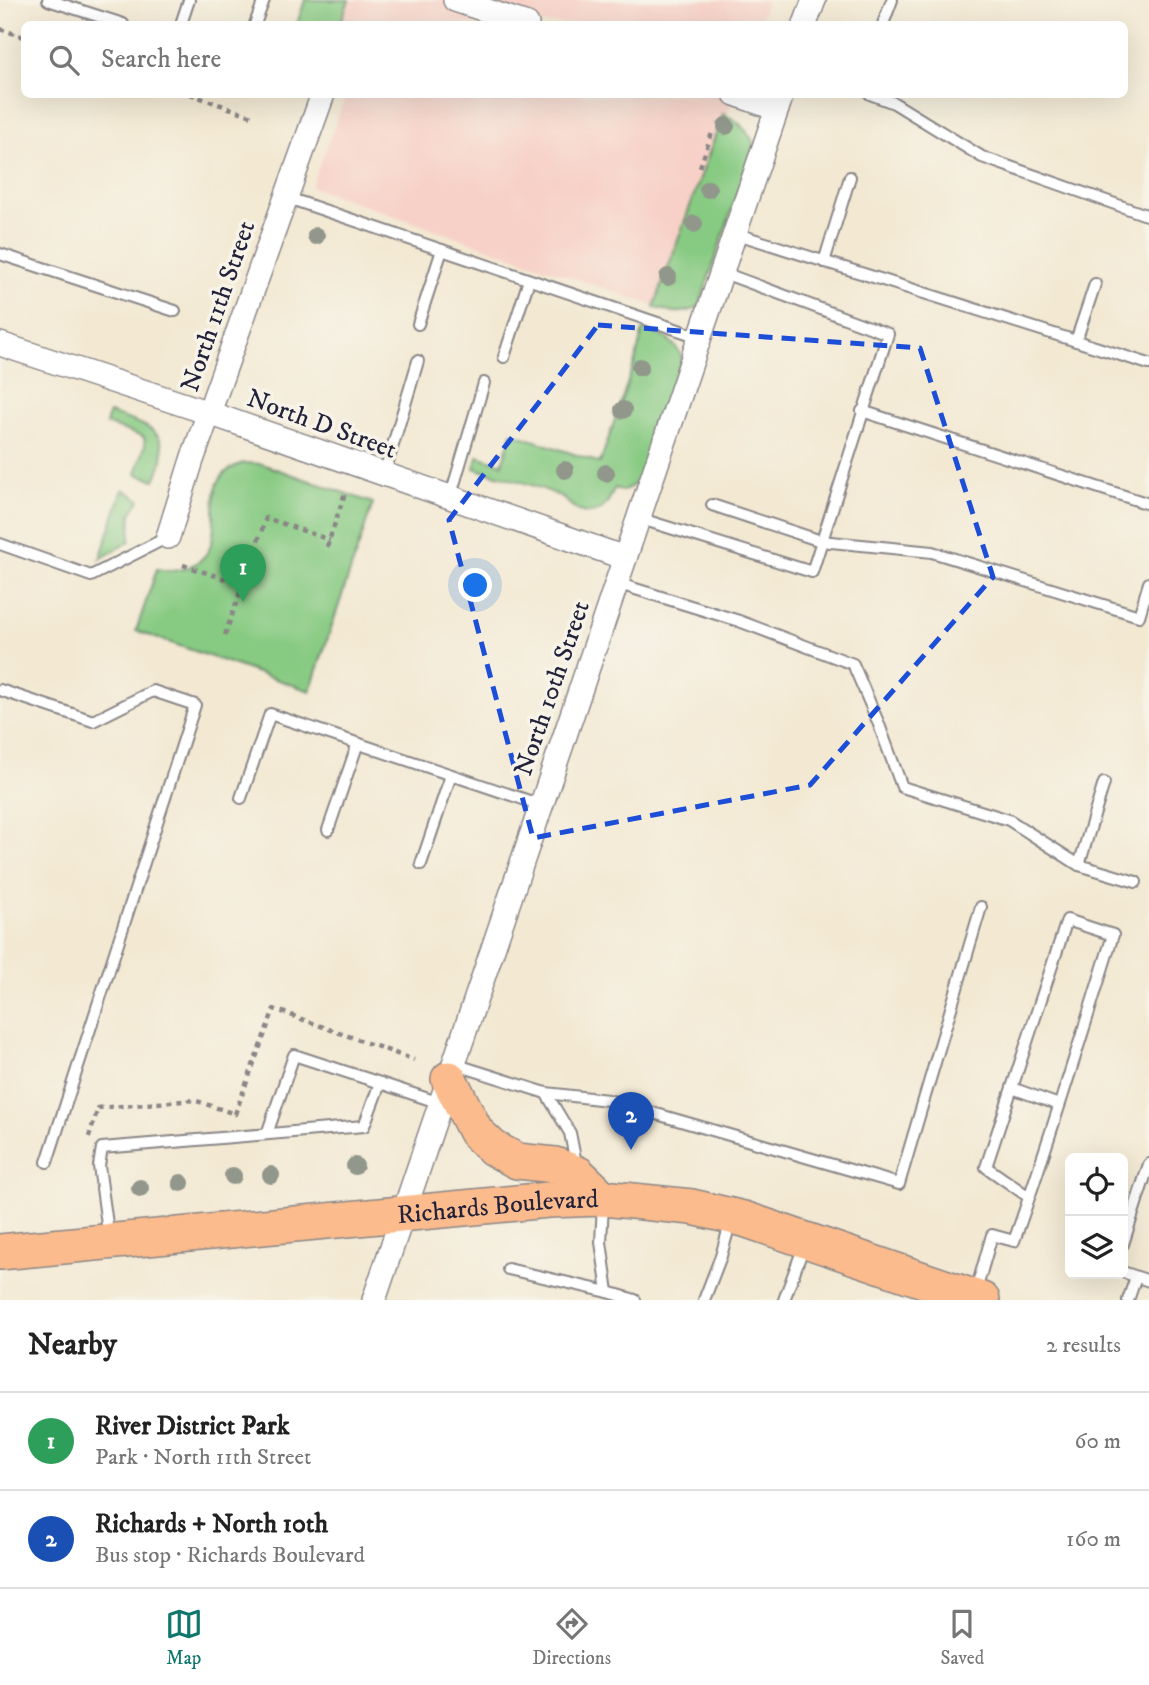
<!DOCTYPE html>
<meta charset="utf-8">
<style>
body{margin:0;font-family:"IM FELL DW Pica",serif;background:#f2f2f2;color:#222}
.controls{position:absolute;right:21px;bottom:21px;display:grid;overflow:hidden;border-radius:10px;box-shadow:0 7px 28px #0002}
.controls button{width:63px;height:63px;display:grid;place-items:center;padding:0;border:0;border-bottom:2px solid #e0e0e0;background:#fff;color:#222;font:35px sans-serif}
.you{position:absolute;left:476px;top:586px;width:24px;height:24px;margin:-18px;border:5px solid #fff;border-radius:50%;background:#1a73e8;box-shadow:0 0 0 10px #1a73e833}
.badge{display:grid;place-items:center;width:46px;height:46px;border-radius:50%;background:#0f766e;color:#fff;font-size:23px;font-weight:700}
.pin{position:absolute;translate:-50% -58px;filter:drop-shadow(0 2px 4px #0008)}
.pin::after{content:'';position:absolute;top:37px;width:24px;height:21px;background:inherit;clip-path:polygon(0 0,100% 0,50% 100%)}
.list{margin:0;padding:0;list-style:none}
h2{display:flex;justify-content:space-between;align-items:center;height:91px;margin:0;padding:0 28px;font-size:30px}
h2 small{font-size:23px;font-weight:400;color:#767676}
.list li{display:grid;grid-template-columns:46px 1fr auto;gap:21px;align-items:center;box-sizing:border-box;height:98px;padding:0 28px;border-top:2px solid #e0e0e0}
.list b{display:block;font-size:26px;white-space:nowrap}
.list p{margin:0;font-size:23px;white-space:nowrap;color:#767676}
.list em{font-size:23px;font-style:normal;color:#767676}
.icon{flex:none;width:38px;height:38px;fill:none;stroke:currentColor;stroke-width:2;stroke-linecap:round;stroke-linejoin:round}
.map{position:relative;flex:none;width:1149px;height:1300px;overflow:hidden}
.search{position:absolute;background:#fff;box-shadow:0 7px 28px #0002;left:21px;right:21px;top:21px;height:77px;display:flex;align-items:center;gap:18px;box-sizing:border-box;padding:0 24px;border-radius:10px;color:#767676;font-size:26px}
.sheet{height:287px;background:#fff}
nav{display:flex;justify-content:space-around;align-items:center;box-sizing:border-box;height:98px;border-top:2px solid #e0e0e0;background:#fff;font-size:19px;color:#767676}
nav a{display:grid;justify-items:center;gap:4px}
nav .on{color:#0f766e}
.map>svg:first-child{display:block}
.built{fill:#f7d1c7}
.green{fill:#87ca82;stroke:#54765e;stroke-width:2}
.lines{fill:none;stroke-linecap:round;stroke-linejoin:round}
.lane-casing{stroke:#8a8687;stroke-width:14}
.street-casing{stroke:#8a8687;stroke-width:26}
.primary-casing{stroke:#8a8687;stroke-width:38}
.path{stroke:#8a8687;stroke-width:4.5;stroke-dasharray:5 5;stroke-linecap:butt}
.lane{stroke:#fff;stroke-width:10}
.street{stroke:#fff;stroke-width:23}
.primary{stroke:#fbbb8c;stroke-width:35}
.tree{fill:#91978b}
.marked{fill:none;stroke:#1d4ed8;stroke-width:5;stroke-dasharray:14 9;stroke-linejoin:round}
.labels{text-anchor:middle;stroke-width:7;stroke-linejoin:round;paint-order:stroke}
.street-label{font-size:26px;fill:#22223b;stroke:#f7f3e8}
</style>
<div class="map">
<svg width="1149" height="1300" viewBox="0 0 1149 1300">
<rect width="100%" height="100%" fill="#f7f3e8"/>
<filter id="ink" filterUnits="userSpaceOnUse"><feTurbulence type="fractalNoise" baseFrequency=".0143" numOctaves="2"/><feDisplacementMap in="SourceGraphic" scale="14" xChannelSelector="R" yChannelSelector="G"/><feConvolveMatrix kernelMatrix="1 2 1 2 8 2 1 2 1" color-interpolation-filters="sRGB"/></filter>
<filter id="wash" filterUnits="userSpaceOnUse"><feTurbulence type="fractalNoise" baseFrequency=".00686" numOctaves="4" result="noise"/><feDisplacementMap in="SourceGraphic" scale="28" xChannelSelector="R" yChannelSelector="G"/><feGaussianBlur stdDeviation="1.57" result="paint"/><feColorMatrix in="noise" values="0 0 0 0 0 0 0 0 0 0 0 0 0 0 0 0 0 1.4 0 .05"/><feComposite in="paint" operator="in"/></filter>
<g filter="url(#wash)">
<rect width="100%" height="100%" fill="#f3e9d3"/>
<!-- built -->
<g class="built">
<polygon points="305,0 767,0 759,24 297,24"/>
<polygon points="346,95 734,95 664,309 311,187"/>
</g>
<!-- green -->
<g class="green">
<polygon points="305,0 349,0 340,24 297,24"/>
<path d="M 723,114 C 737,120 748,130 754,144 L 699,307 C 682,315 671,313 654,307 Z"/>
<path d="M 643,329 C 661,335 674,339 682,358 L 644,479 L 623,491 L 615,488 C 610,497 606,509 595,512 C 576,517 571,501 557,495 C 533,483 500,477 474,468 L 478,456 L 502,464 L 512,433 L 600,463 L 636,358 Z"/>
<path d="M 109,413 C 148,426 178,431 155,480 L 136,474 L 145,445 L 144,437 L 106,424 Z"/>
<path d="M 244,463 L 262,464 L 373,503 L 310,691 L 136,631 L 157,569 C 171,572 181,571 193,565 C 238,542 187,479 244,463 Z"/>
<polygon points="123,489 140,500 131,514 130,541 100,559"/>
</g>
</g>
<g filter="url(#ink)">
<g class="lines">
<defs>
<g id="lane">
<polyline points="48,0 123,24"/>
<polyline points="181,24 189,0"/>
<polyline points="255,24 264,0"/>
<polyline points="883,24 892,0"/>
<polyline points="870,94 894,103 982,157 1149,216"/>
<polyline points="285,197 699,337"/>
<polyline points="734,233 1149,364"/>
<polyline points="0,254 175,311"/>
<polyline points="824,262 850,177"/>
<polyline points="418,324 442,250"/>
<polyline points="1076,341 1095,284"/>
<polyline points="504,357 529,280"/>
<polyline points="862,411 1149,504"/>
<polyline points="384,475 418,361"/>
<polyline points="450,498 484,383"/>
<polyline points="712,505 821,541 932,552 1139,616 1149,583"/>
<polyline points="638,518 812,572 888,334 721,272"/>
<polyline points="0,544 91,576 168,537"/>
<polyline points="616,583 739,621 853,664 878,722 902,787 1009,820 1079,865 1136,882"/>
<polyline points="0,690 93,721 153,691 195,705 47,1162"/>
<polyline points="241,798 270,714 541,805"/>
<polyline points="328,830 358,743"/>
<polyline points="421,864 451,775"/>
<polyline points="1079,865 1104,783"/>
<polyline points="454,1064 546,1093 608,1100 899,1184 981,907"/>
<polyline points="380,1083 440,1103"/>
<polyline points="1012,1088 1059,1105"/>
<polyline points="546,1093 570,1133 577,1168"/>
<path d="M 109,1239 L 99,1166 L 102,1148 C 189,1141 277,1133 364,1126 L 380,1083 L 294,1055 L 267,1134"/>
<polyline points="1123,1244 1149,1164"/>
<polyline points="508,1269 608,1292 601,1242 603,1204"/>
<polyline points="1123,1272 1149,1281"/>
<polyline points="608,1292 635,1300"/>
<path d="M 975,1294 L 992,1235 L 1014,1241 C 1050,1140 1081,1037 1113,935 L 1067,920 L 986,1167 L 1029,1197"/>
<polyline points="704,1300 721,1256 731,1220"/>
<polyline points="784,1300 805,1243"/>
<polyline points="1128,1300 1136,1277"/>
</g>
<g id="street">
<polyline points="455,0 527,24"/>
<polyline points="805,24 814,0"/>
<polyline points="735,94 777,109"/>
<polyline points="0,344 209,413 625,558"/>
<polyline points="168,537 192,460 323,94"/>
<polyline points="374,1300 782,94"/>
</g>
<g id="primary">
<polyline points="449,1079 476,1132 493,1148 517,1161 555,1165 578,1174 603,1198"/>
<path id="s1" d="M 0,1252 L 548,1200 L 603,1198 L 692,1207 L 744,1219 L 982,1300"/>
</g>
</defs>
<!-- lane casing -->
<use href="#lane" class="lane-casing"/>
<!-- street casing -->
<use href="#street" class="street-casing"/>
<!-- primary casing -->
<use href="#primary" class="primary-casing"/>
<!-- path -->
<g class="path">
<polyline points="0,29 24,37"/>
<polyline points="190,94 252,116"/>
<polyline points="700,167 712,133"/>
<polyline points="327,547 346,490"/>
<polyline points="183,565 243,585"/>
<polyline points="225,635 266,518 330,540"/>
<polyline points="89,1137 98,1108 194,1100 235,1114 274,1009 414,1060"/>
</g>
<!-- lane -->
<use href="#lane" class="lane"/>
<!-- street -->
<use href="#street" class="street"/>
<!-- primary -->
<use href="#primary" class="primary"/>
</g>
<!-- trees -->
<g class="tree">
<circle cx="726" cy="126" r="9"/>
<circle cx="708" cy="189" r="9"/>
<circle cx="694" cy="224" r="9"/>
<circle cx="316" cy="236" r="9"/>
<circle cx="668" cy="277" r="9"/>
<circle cx="640" cy="367" r="9"/>
<circle cx="623" cy="410" r="9"/>
<circle cx="565" cy="470" r="9"/>
<circle cx="606" cy="473" r="9"/>
<circle cx="355" cy="1166" r="9"/>
<circle cx="271" cy="1175" r="9"/>
<circle cx="233" cy="1176" r="9"/>
<circle cx="181" cy="1183" r="9"/>
<circle cx="140" cy="1188" r="9"/>
</g>
</g>
<!-- marked area -->
<path class="marked" d="M 598,325 L 920,348 L 993,577 L 810,785 L 533,838 L 449,520 Z"/>
<g class="labels">
<!-- street labels -->
<g class="street-label">
<text transform="translate(217 306) rotate(-71)" y="9">North 11th Street</text>
<text transform="translate(322 423) rotate(20)" y="9">North D Street</text>
<text transform="translate(551 688) rotate(-71)" y="9">North 10th Street</text>
<text dy="9" stroke="none"><textPath href="#s1" startOffset="500">Richards Boulevard</textPath></text>
</g>
</g>
</svg>
<div class="controls">
<button><svg class="icon" aria-label="locate" viewBox="0 0 24 24"><circle cx="12" cy="12" r="6"/><path d="M12 2v4M12 18v4M2 12h4M18 12h4"/></svg></button>
<button><svg class="icon" aria-label="layers" viewBox="0 0 24 24"><path d="M12 4l9 5-9 5-9-5zM3 14l9 5 9-5"/></svg></button>
</div>
<div class="you"></div>
<div class="pin badge" style="left:243px;top:602px;background:#2e9e5b">1</div>
<div class="pin badge" style="left:631px;top:1150px;background:#1a4fb4">2</div>
<div class="search"><svg class="icon" aria-label="search" viewBox="0 0 24 24"><circle cx="10" cy="10" r="6"/><path d="M15 15l6 6"/></svg>Search here</div>
</div>
<section class="sheet">
<h2>Nearby<small>2 results</small></h2>
<ul class="list">
<li><span class="badge" style="background:#2e9e5b">1</span><div><b>River District Park</b><p>Park · North 11th Street</p></div><em>60 m</em></li>
<li><span class="badge" style="background:#1a4fb4">2</span><div><b>Richards + North 10th</b><p>Bus stop · Richards Boulevard</p></div><em>160 m</em></li>
</ul>
</section>
<nav>
<a class="on"><svg class="icon" aria-label="map" viewBox="0 0 24 24"><path d="M3 6l6-2 6 2 6-2v14l-6 2-6-2-6 2zM9 4v14M15 6v14"/></svg>Map</a>
<a><svg class="icon" aria-label="directions" viewBox="0 0 24 24"><path d="M12 3l9 9-9 9-9-9zM9 14v-3h6M13 9l2 2-2 2"/></svg>Directions</a>
<a><svg class="icon" aria-label="saved" viewBox="0 0 24 24"><path d="M7 4h10v16l-5-4-5 4z"/></svg>Saved</a>
</nav>
